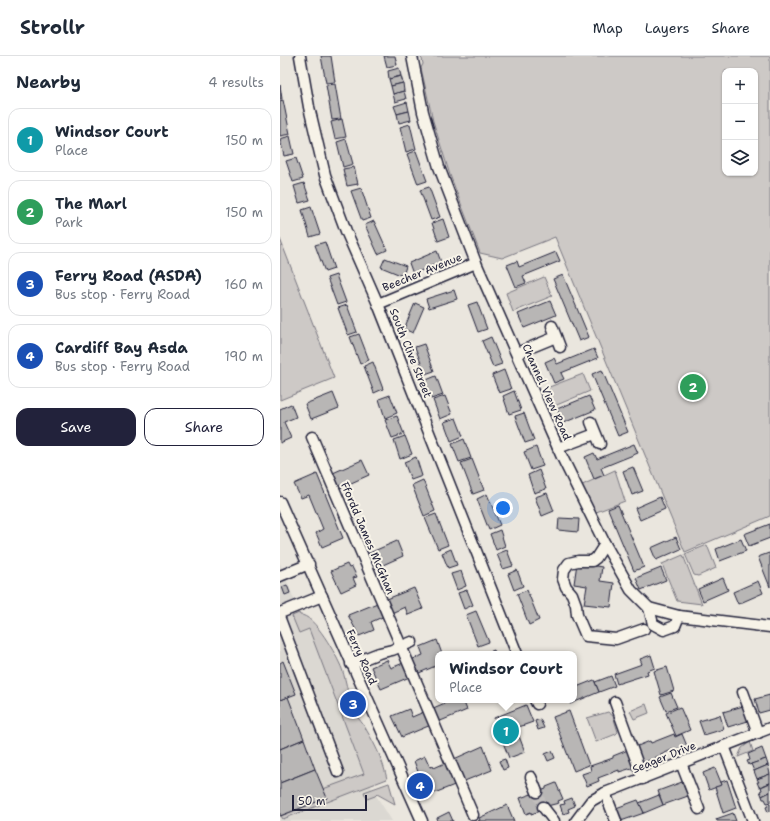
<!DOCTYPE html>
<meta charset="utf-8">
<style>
body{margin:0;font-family:"Shantell Sans",sans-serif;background:#f6f6f7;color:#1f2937}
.controls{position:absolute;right:12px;top:12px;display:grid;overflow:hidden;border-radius:8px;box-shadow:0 1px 3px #0004}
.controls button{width:36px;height:36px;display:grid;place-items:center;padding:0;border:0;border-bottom:1px solid #e0e1e3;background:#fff;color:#1f2937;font:20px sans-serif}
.scale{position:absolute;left:12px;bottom:10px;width:75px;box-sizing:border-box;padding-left:4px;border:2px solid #22223b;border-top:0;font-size:11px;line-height:14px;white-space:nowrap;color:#22223b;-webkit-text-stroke:3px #f7f3e8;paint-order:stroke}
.you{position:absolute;left:223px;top:452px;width:14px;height:14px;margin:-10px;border:3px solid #fff;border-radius:50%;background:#1a73e8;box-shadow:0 0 0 6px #1a73e833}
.badge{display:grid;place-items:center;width:26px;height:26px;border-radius:50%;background:#22223b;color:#fff;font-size:13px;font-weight:700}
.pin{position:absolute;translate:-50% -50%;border:2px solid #fff;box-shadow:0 1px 4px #0006}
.popup{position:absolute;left:155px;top:595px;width:142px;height:52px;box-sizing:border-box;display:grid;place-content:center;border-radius:8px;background:#fff;filter:drop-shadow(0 1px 3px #0005);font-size:13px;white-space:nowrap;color:#747a83}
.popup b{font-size:15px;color:#1f2937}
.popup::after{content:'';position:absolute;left:50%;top:100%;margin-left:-8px;border:8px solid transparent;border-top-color:#fff}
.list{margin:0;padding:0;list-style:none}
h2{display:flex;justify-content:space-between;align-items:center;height:52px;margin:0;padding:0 16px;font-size:17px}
h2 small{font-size:13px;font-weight:400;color:#747a83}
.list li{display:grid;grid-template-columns:26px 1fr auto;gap:12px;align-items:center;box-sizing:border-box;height:64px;margin:0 8px 8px;padding:0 8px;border:1px solid #e0e1e3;border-radius:12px}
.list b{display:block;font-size:15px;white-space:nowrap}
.list p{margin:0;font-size:13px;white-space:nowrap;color:#747a83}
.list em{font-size:13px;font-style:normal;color:#747a83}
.actions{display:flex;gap:8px;padding:12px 16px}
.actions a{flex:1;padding:9px 0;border:1px solid #22223b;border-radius:12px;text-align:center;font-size:14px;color:#22223b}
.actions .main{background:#22223b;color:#fff}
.icon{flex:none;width:22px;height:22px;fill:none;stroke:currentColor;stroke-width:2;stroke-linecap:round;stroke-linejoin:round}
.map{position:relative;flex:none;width:490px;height:765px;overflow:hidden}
header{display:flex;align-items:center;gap:24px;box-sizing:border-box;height:56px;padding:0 20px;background:#fff;border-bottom:1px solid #e0e1e3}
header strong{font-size:19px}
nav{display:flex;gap:22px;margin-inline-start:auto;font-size:14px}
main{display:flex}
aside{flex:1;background:#fff}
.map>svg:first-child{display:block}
.built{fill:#dbd8d2}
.green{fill:#cdc9c6;stroke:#787680;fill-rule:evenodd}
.building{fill:#b8b6b5;stroke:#22223b}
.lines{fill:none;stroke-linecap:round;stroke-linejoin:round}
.minor-tunnel{stroke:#c2bfbd;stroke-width:10;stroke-dasharray:10 5;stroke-linecap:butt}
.minor-casing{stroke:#22223b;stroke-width:13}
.minor{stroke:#f7f3e8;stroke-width:10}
.labels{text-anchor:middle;stroke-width:4;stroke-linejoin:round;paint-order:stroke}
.street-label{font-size:11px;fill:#22223b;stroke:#f7f3e8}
</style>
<header>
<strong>Strollr</strong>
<nav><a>Map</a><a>Layers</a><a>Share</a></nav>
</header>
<main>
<aside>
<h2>Nearby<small>4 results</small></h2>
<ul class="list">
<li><span class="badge" style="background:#0f9aa8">1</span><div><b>Windsor Court</b><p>Place</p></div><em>150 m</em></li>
<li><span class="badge" style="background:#2e9e5b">2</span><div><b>The Marl</b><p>Park</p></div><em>150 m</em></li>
<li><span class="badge" style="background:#1a4fb4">3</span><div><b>Ferry Road (ASDA)</b><p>Bus stop · Ferry Road</p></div><em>160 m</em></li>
<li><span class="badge" style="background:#1a4fb4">4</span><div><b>Cardiff Bay Asda</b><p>Bus stop · Ferry Road</p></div><em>190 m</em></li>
</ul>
<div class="actions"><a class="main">Save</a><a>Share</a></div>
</aside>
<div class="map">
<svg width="490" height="765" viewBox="0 0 490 765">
<rect width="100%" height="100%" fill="#eae6de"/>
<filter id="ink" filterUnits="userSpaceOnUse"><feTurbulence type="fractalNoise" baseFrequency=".025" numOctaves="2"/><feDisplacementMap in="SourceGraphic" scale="8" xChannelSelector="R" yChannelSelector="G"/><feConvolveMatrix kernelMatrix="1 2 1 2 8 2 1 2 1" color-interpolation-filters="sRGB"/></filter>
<g filter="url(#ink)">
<!-- built -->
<polygon class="built" points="0,507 22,564 30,571 92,733 112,765 0,765"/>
<!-- green -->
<g class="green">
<path d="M 139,0 L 490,0 L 490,460 L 405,496 L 275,181 L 222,202 L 200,197 L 170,119 L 153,65 L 141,12 L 143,8 L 142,3 ZM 445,15 L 475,15 L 475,117 L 445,117 Z"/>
<polygon points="0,183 54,322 0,344"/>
<polygon points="264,221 272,240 233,256 226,237"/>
<polygon points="303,318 310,335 272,351 264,333"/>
<polygon points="335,414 345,445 311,458 298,431"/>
<polygon points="427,489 436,512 418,520 414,519 405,498"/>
<polygon points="403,499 422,548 397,545 382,508"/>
<path d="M 19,557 L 20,559 C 34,558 57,600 62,613 C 67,627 68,643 75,657 C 78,663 84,668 87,675 C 96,690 103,705 107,723 L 3,763 L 1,760 L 46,742 L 43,733 L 84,718 L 29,573 L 19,577 L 12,560 Z"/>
<polygon points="366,648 369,657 354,663 350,655"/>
<polygon points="328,656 333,660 338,676 336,678 316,686 307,662"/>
<polygon points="470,686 473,695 458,701 462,692"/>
<polygon points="109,727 115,748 97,738 95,740 87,743 84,736"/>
</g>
<!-- building -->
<g class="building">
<polygon points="41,0 51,0 55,26 46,27"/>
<polygon points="104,0 115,0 117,9 107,11"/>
<polygon points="119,12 121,20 109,23 108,15"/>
<polygon points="121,20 123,27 111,30 109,23"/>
<polygon points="123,27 124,35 113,38 111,30"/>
<polygon points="55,28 61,63 52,64 46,29"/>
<polygon points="0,29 2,43 0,43"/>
<polygon points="124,35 126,43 115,46 113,38"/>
<polygon points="3,44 10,78 0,80 0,45"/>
<polygon points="127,46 129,55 117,58 114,50"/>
<polygon points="129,55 131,64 119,67 117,58"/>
<polygon points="62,63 66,81 55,83 51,66"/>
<polygon points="130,68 136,93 126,96 120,71"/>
<polygon points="10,80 14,98 4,100 0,83"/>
<polygon points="66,83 73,108 63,111 57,86"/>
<polygon points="136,95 147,125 138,128 127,98"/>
<polygon points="16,102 23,123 13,126 6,105"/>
<polygon points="74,111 78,128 67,130 63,113"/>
<polygon points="24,127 30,144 19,147 14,130"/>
<polygon points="149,131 160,161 151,164 140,134"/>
<polygon points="81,132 91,162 82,165 71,135"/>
<polygon points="31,151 40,178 30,181 22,154"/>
<polygon points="163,163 169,181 158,185 152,167"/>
<polygon points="94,165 107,194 98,198 85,169"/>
<polygon points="45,186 54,213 45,216 35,189"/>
<polygon points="157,195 161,206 133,218 129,207"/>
<polygon points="276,196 280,205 243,220 246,227 236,231 227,209 237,205 239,211"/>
<polygon points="105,202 126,210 123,220 101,211"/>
<polygon points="56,219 66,246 57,249 47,222"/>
<polygon points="283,219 309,281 299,285 273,223"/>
<polygon points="174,234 177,243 149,252 146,243"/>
<polygon points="270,245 276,259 244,272 238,258"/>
<polygon points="197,246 207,273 198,276 188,249"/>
<polygon points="135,247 144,251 133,277 124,273"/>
<polygon points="67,249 77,276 68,279 58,252"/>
<polygon points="79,278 89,304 80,308 70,281"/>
<polygon points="211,281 222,308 213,311 202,285"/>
<polygon points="144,288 154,315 145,318 135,291"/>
<polygon points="314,293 318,302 281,317 284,323 274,327 265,306 274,302 277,308"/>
<polygon points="93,306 103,333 94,337 84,310"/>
<polygon points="224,314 231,333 219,337 212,319"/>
<polygon points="322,314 348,376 338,380 312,318"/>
<polygon points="156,320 163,339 151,343 144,325"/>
<polygon points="234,335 241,354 229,358 223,340"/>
<polygon points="53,337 59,352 31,363 25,348"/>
<polygon points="110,339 117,357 105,362 99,343"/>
<polygon points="165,340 172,358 160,363 153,344"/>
<polygon points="309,340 315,354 283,367 277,353"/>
<polygon points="11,348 16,361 4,366 11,382 0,387 0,353"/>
<polygon points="244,357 254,384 245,387 235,360"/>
<polygon points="117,360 124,378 112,382 105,364"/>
<polygon points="176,362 183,380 171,385 164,366"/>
<polygon points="125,380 132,398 120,403 114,384"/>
<polygon points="184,383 191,402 179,406 172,388"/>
<polygon points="354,388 358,397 321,412 324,419 314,423 305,401 314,397 317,403"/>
<polygon points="256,391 263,410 251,414 244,396"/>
<polygon points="136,401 142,420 131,424 124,406"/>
<polygon points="192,403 204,434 193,438 181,407"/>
<polygon points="82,404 89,419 60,432 53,417"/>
<polygon points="353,411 363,435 352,439 343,415"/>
<polygon points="259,414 266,433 254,437 248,419"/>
<polygon points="37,418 63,482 42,491 36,477 43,473 29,439 21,442 14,428"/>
<polygon points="143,424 155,455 144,460 132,429"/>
<polygon points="267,437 274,455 262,460 255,441"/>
<polygon points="207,438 220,469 209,474 197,443"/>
<polygon points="380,441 385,453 360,464 355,452"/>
<polygon points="338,449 364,511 354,515 328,453"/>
<polygon points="156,458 168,489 158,493 145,462"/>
<polygon points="279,462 299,463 298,476 278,474"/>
<polygon points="490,468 490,482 469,490 464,478"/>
<polygon points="220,474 225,490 216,494 210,478"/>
<polygon points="396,481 401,493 376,504 371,492"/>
<polygon points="461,483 466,495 440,505 436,493"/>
<polygon points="117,485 123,500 94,513 87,498"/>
<polygon points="171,493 177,509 168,512 162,497"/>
<polygon points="227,494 233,510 223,513 217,498"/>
<polygon points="489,497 490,500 490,531 478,501"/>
<polygon points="297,507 322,511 320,525 334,527 331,551 304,548 307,530 294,528"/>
<polygon points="67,508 69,512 72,511 77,521 73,522 76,529 61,536 51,515"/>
<polygon points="381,512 386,524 361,534 356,522"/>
<polygon points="237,514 243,530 234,534 228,518"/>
<polygon points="181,515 186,530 177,534 171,518"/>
<polygon points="443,522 448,534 423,545 418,533"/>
<polygon points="478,525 483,537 458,548 453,536"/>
<polygon points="7,529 10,537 5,539 2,531"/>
<polygon points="134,532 143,553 128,559 125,551 91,566 94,574 79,580 68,559"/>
<polygon points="187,534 193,549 184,553 178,537"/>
<polygon points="247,534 259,564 249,569 237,538"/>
<polygon points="196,555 209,586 198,590 186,559"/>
<polygon points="157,584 162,598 158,598 158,609 101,633 91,611 107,604 111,612 143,599 140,591"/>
<polygon points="214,594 215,598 204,598"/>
<polygon points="371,599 375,612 367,615 368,618 337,628 334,618 362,608 360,603"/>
<polygon points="3,605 16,638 0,644 0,607"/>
<polygon points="387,611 394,635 381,639 374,615"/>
<polygon points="331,620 335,630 319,636 315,626"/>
<polygon points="314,624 319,636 290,648 288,644 294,644 294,632"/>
<polygon points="391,637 397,651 386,655 380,641"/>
<polygon points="490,639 490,654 479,657 475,643"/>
<polygon points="8,641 24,683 0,693 0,644"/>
<polygon points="164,644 183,644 187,654 122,681 112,660 129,653 132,661 165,647"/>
<polygon points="246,649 253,666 236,672 245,696 229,702 219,676 216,677 214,671 217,670 214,662"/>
<polygon points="463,650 468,665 448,671 443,656"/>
<polygon points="400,651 410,674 396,680 386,657"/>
<polygon points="289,655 309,709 294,715 273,661"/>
<polygon points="440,659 444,673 424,679 419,665"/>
<polygon points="260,663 264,672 258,674 255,665"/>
<polygon points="394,678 395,681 402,678 407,690 397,694 396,692 352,712 339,716 339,714 318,722 319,725 307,730 302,718 311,715 310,710 333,702 333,700 370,685 371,687"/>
<polygon points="24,683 35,713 0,727 0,693"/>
<polygon points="203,690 212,714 147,740 134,705 145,700 150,711 153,710 154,712"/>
<polygon points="482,692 486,703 469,709 467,705 470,704 468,698"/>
<polygon points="272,695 275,702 268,705 265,698"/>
<polygon points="225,703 228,712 223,714 219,705"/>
<polygon points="486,703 488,709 474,715 471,708"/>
<polygon points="488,709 490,718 477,723 474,715"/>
<polygon points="435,712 442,729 429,734 423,717"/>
<polygon points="35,713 47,742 0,760 0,727"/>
<polygon points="490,718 490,727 479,731 477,726 479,726 477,723"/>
<polygon points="447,724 456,752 443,757 435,731 442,729 441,726"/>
<polygon points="402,726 408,740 383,749 378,735"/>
<polygon points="276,727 283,743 278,745 279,747 263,751 259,753 260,755 251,758 251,756 246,758 240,742 266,733 266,731"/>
<polygon points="490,727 490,736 482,740 480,735 482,734 481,731"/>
<polygon points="490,736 490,746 487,747 485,743 483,743 482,740"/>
<polygon points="379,739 383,749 364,757 359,747"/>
<polygon points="292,742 295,750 288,753 289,756 283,758 280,749 285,748 284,745"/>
<polygon points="358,744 364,757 341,765 336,752"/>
<polygon points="490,748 490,755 488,756 486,751 488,750 487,749"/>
<polygon points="227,749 234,765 198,765 200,764 199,762"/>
<polygon points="169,756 173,765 158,765 157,762"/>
<polygon points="453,757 456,765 437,765 436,763"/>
</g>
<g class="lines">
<!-- minor-tunnel -->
<polyline class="minor-tunnel" points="257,736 263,751"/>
<defs>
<g id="minor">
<polyline points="20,0 29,51 45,119 66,175 98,248 237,598"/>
<polyline points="132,0 143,56 159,111 196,207 282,401 325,488 351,534 369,552 399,560 490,571"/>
<polyline points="98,248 196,207"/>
<polyline points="272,270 280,291"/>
<polyline points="237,297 276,281"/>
<polyline points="311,366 320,388"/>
<polyline points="32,381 193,759"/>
<polyline points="278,392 315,378"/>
<polyline points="0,446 142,765"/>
<polyline points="325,488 316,502 312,505 298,505 289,507 284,514 283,523 286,531 292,538 296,549 297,559 306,580 336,583 364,573"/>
<polyline points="0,520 29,508"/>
<polyline points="369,552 373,568 384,574 395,570 399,560"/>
<polyline points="0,557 42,540"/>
<polyline points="0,563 58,716"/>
<polyline points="71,608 99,597 112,594 132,586"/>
<polyline points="463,636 478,677"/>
<polyline points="255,644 257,648"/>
<polyline points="335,646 363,723"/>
<polyline points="444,690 473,765"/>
<polyline points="401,707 419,753"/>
<polyline points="251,721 257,736"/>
<polyline points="325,737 336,765"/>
<polyline points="263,751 274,765"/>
<polyline points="296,765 311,745 325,737 490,672"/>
</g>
</defs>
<!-- minor casing -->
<use href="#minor" class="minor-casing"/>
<!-- minor -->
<use href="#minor" class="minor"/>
</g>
</g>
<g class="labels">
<!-- street labels -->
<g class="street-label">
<text transform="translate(142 216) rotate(-22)" y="4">Beecher Avenue</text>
<text transform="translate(131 297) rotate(68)" y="4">South Clive Street</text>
<text transform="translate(267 336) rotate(66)" y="4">Channel View Road</text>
<text transform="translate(88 482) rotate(67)" y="4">Ffordd James McGhan</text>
<text transform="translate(82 601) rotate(66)" y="4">Ferry Road</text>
<text transform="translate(384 701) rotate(-22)" y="4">Seager Drive</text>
</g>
</g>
</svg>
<div class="controls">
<button>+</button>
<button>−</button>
<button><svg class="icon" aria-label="layers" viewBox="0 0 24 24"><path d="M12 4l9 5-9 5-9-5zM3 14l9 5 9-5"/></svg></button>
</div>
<div class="scale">50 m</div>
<div class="you"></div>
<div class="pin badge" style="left:226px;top:675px;background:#0f9aa8">1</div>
<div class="popup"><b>Windsor Court</b>Place</div>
<div class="pin badge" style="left:413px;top:331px;background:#2e9e5b">2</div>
<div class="pin badge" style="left:73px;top:648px;background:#1a4fb4">3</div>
<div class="pin badge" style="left:140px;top:730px;background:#1a4fb4">4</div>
</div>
</main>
